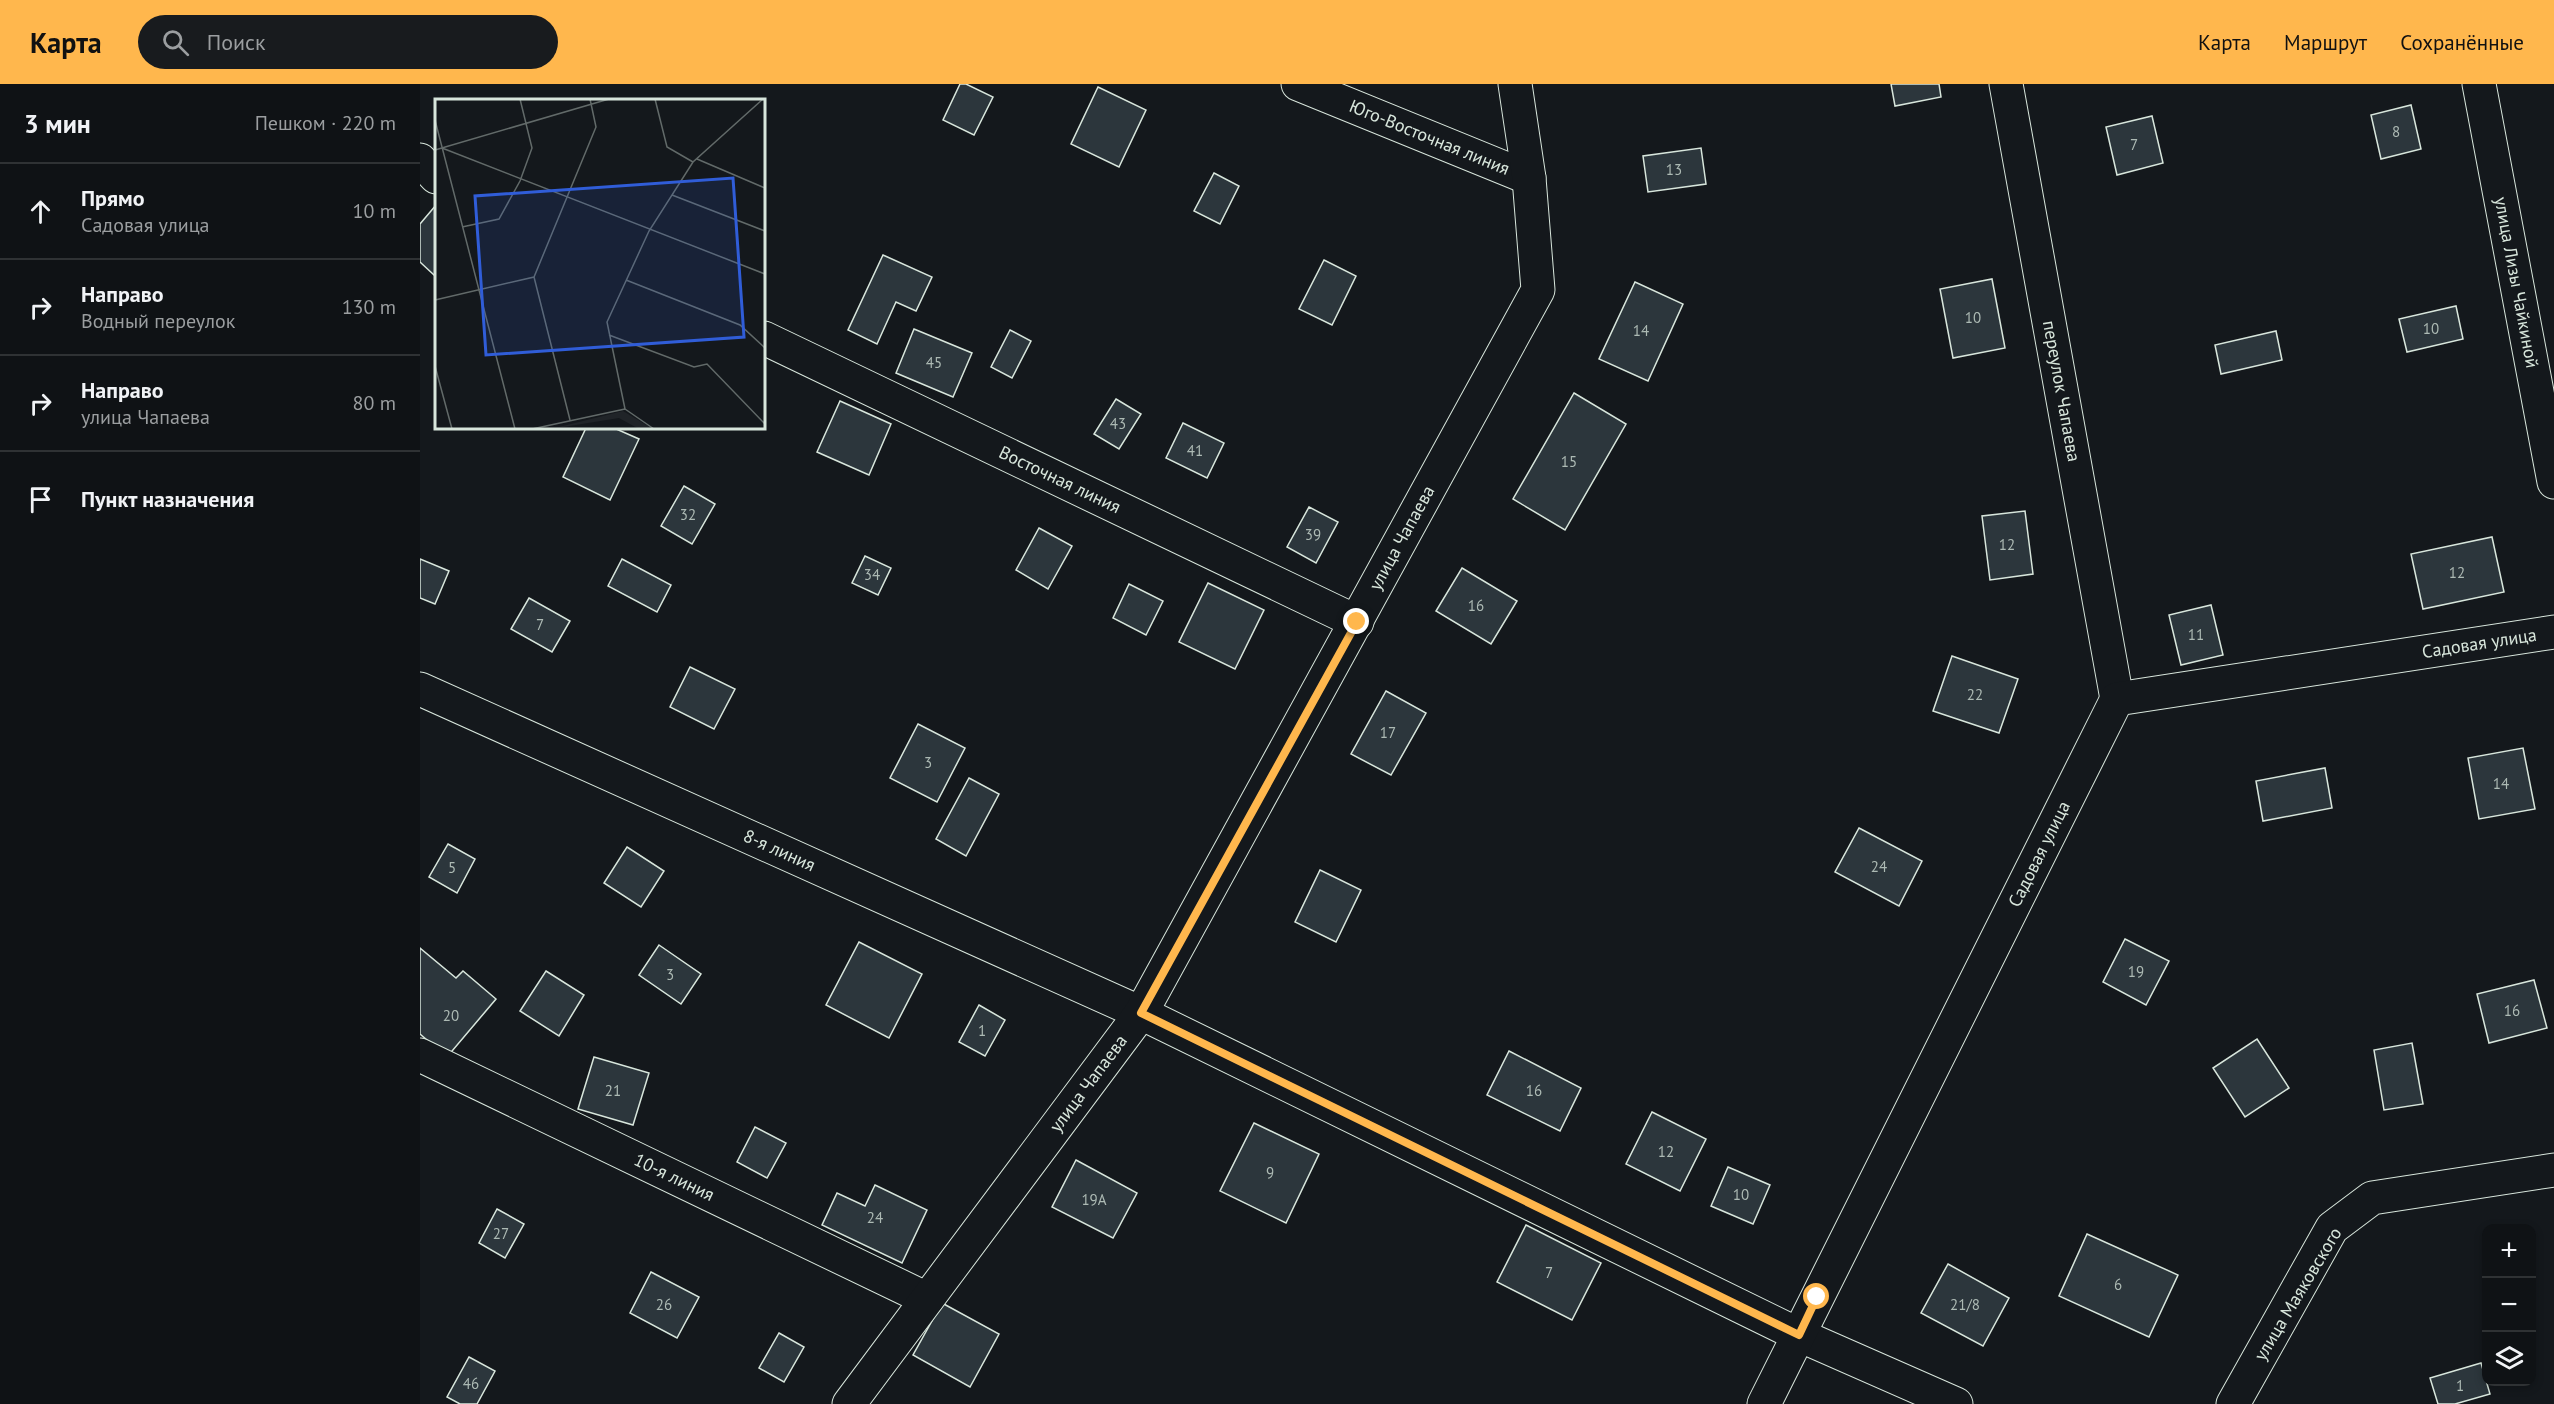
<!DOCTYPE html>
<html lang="ru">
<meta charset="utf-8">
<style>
body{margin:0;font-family:"PT Sans",sans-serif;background:#181b1e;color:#f1f3f6}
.controls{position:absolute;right:18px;bottom:18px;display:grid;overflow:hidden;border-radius:12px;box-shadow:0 3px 9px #0003}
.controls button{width:54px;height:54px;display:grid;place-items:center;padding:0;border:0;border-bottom:2px solid #2f3234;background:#0f1215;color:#f1f3f6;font:30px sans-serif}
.stop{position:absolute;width:18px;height:18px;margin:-14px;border:4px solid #ffb74d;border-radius:50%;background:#fff}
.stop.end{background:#ffb74d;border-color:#fff;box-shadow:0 2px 6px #0008}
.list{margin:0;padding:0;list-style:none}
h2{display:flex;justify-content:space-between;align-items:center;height:78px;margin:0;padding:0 24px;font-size:26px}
h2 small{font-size:20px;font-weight:400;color:#9b9ea0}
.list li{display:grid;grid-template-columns:39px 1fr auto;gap:18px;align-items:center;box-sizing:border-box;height:96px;padding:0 24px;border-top:2px solid #2f3234}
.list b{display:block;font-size:22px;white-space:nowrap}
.list p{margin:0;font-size:20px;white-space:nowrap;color:#9b9ea0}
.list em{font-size:20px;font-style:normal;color:#9b9ea0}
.icon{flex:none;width:33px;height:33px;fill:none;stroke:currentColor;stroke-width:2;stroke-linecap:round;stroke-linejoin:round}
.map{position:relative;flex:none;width:2134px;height:1320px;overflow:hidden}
header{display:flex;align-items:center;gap:36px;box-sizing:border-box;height:84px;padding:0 30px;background:#ffb74d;color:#111}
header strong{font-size:28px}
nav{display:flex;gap:33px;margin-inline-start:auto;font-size:21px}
.search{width:420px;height:54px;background:#181b1e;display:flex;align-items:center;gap:15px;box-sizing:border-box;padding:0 21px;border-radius:33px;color:#9b9ea0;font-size:22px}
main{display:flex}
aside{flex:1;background:#0f1215}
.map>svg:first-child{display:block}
.building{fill:#2c363c;stroke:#d8e6dc;stroke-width:1.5}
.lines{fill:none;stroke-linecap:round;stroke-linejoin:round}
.minor-casing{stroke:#d8e6dc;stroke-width:35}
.minor{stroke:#14181c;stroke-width:33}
.route{stroke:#ffb74d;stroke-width:8}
.labels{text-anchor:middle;stroke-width:4.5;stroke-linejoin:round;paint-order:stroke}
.number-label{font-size:15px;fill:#adbab4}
.street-label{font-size:18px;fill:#d8e6dc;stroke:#14181c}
.inset-road{fill:none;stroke:#626a69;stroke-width:1.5}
.view{fill:#305dd8;fill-opacity:0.15;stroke:#305dd8;stroke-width:3}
.inset-edge{fill:none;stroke:#d8e6dc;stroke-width:3}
</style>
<header>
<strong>Карта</strong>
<div class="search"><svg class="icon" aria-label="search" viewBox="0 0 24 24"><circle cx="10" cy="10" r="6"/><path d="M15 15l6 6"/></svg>Поиск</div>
<nav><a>Карта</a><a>Маршрут</a><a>Сохранённые</a></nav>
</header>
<main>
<aside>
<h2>3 мин<small>Пешком · 220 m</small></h2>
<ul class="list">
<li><svg class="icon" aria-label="ahead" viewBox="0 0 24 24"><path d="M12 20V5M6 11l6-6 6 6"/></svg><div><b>Прямо</b><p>Садовая улица</p></div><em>10 m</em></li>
<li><svg class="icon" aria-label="right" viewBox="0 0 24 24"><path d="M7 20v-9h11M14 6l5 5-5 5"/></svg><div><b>Направо</b><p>Водный переулок</p></div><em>130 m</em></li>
<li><svg class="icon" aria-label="right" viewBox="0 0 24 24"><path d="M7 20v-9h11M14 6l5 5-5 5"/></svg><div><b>Направо</b><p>улица Чапаева</p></div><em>80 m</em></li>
<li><svg class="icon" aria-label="arrive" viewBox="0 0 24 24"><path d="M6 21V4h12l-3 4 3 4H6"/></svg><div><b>Пункт назначения</b></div></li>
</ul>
</aside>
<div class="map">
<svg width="2134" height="1320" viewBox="0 0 2134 1320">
<rect width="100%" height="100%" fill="#14181c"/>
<!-- building -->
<g class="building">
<polygon points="540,0 546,0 573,13 554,51 523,36"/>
<polygon points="1471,0 1519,0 1521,13 1475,22"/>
<polygon points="678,3 726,26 699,83 651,60"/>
<polygon points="1991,21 2001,65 1961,75 1951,31"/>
<polygon points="1732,32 1743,79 1697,91 1686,43"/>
<polygon points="1281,64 1286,100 1228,108 1223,72"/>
<polygon points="794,89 819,102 800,140 774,127"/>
<polygon points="16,121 16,189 14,191 0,178 0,140"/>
<polygon points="463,171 512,193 496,227 476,218 457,260 428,246"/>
<polygon points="904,176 936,192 912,241 879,225"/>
<polygon points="1572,195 1585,264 1533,274 1520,205"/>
<polygon points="1215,198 1263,220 1228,297 1179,275"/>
<polygon points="2036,222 2043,255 1987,268 1979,235"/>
<polygon points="494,245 552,269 533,313 476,289"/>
<polygon points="590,246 611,257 592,294 571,283"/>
<polygon points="1856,247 1862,276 1801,290 1795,261"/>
<polygon points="1154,309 1206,340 1145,446 1093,415"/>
<polygon points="696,315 721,330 699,365 674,350"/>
<polygon points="420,317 471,340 449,391 397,368"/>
<polygon points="763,339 804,359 787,394 746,374"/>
<polygon points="166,344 194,344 219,355 190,416 143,393"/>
<polygon points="264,402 295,420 272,460 241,442"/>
<polygon points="889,423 918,438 896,479 867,463"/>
<polygon points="1605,427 1613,490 1570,496 1562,432"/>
<polygon points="619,444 652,462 628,505 596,486"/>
<polygon points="2072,453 2084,508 2003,525 1991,470"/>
<polygon points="445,472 471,484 458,511 432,499"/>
<polygon points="0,475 29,487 15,520 0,514"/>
<polygon points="202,475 251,501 237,528 188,502"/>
<polygon points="1042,484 1097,517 1071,560 1016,527"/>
<polygon points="788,499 844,526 815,585 759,558"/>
<polygon points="709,500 743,517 726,551 693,534"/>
<polygon points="109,514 150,537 132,568 91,545"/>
<polygon points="1791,521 1803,571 1761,581 1749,531"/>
<polygon points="1532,572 1598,595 1579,649 1513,627"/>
<polygon points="270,583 315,605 294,645 250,623"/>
<polygon points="966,607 1006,629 971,691 931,670"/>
<polygon points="498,640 545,664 517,718 470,694"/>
<polygon points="2103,664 2115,725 2059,735 2048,674"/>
<polygon points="1905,684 1912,724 1843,737 1836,697"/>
<polygon points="549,694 579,710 546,772 516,755"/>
<polygon points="1439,744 1502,777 1479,822 1415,788"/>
<polygon points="28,760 55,775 37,809 9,793"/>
<polygon points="207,763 244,787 221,823 184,799"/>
<polygon points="900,786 941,806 916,858 875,838"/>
<polygon points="1705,855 1749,877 1726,921 1683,898"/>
<polygon points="439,858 502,890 469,954 406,921"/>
<polygon points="239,861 281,890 261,920 219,891"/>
<polygon points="0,864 36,894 43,887 76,915 27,973 0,950"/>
<polygon points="126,887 164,911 139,952 100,927"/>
<polygon points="2114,896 2127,944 2069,959 2057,910"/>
<polygon points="559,921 585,936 565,972 539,958"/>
<polygon points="1837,955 1869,1004 1825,1033 1793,984"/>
<polygon points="1992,959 2003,1020 1964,1026 1954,966"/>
<polygon points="1089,967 1161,1004 1140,1047 1067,1011"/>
<polygon points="174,973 229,989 213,1041 158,1025"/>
<polygon points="1232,1028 1286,1055 1260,1107 1206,1080"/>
<polygon points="834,1039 899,1070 866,1139 800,1107"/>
<polygon points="335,1043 366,1059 347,1094 317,1078"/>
<polygon points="656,1076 717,1109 693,1154 632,1123"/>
<polygon points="1308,1083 1350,1101 1333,1140 1291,1122"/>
<polygon points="455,1101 507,1126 482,1179 402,1141 417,1109 445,1122"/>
<polygon points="77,1125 104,1140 85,1174 59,1159"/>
<polygon points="1106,1141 1181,1179 1152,1236 1077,1198"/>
<polygon points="1667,1150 1758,1191 1729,1253 1639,1212"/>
<polygon points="1528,1180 1589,1214 1563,1262 1501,1229"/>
<polygon points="231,1188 279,1213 257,1254 210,1229"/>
<polygon points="522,1219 579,1250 550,1303 493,1271"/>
<polygon points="359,1249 384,1263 364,1298 339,1284"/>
<polygon points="49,1273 75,1287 57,1320 40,1320 27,1313"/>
<polygon points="2061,1279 2070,1310 2035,1320 2018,1320 2010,1294"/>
</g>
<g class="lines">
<defs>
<g id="minor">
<path id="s1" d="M 878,0 L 1109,94"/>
<path id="s2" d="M 1586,0 L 1697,615"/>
<path id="s3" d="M 2059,0 L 2134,398"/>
<polyline points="0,76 16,93"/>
<path id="s4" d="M 344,254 L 937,538"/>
<path id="s5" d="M 0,605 L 721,929 L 1379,1251 L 1536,1320"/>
<path id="s6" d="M 0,971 L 507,1215"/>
<path id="s7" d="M 429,1320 L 721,929 L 1118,206 L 1109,94 L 1095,0"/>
<path id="s8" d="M 1344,1320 L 1697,615 L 2134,548"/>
<polyline points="1813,1320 1912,1144 1952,1114 2134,1086"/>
</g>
</defs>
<!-- minor casing -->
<use href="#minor" class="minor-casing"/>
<!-- minor -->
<use href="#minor" class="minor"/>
</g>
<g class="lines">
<!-- route -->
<polyline class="route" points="937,538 721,929 1379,1251 1397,1213"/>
</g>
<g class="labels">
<!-- number labels -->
<g class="number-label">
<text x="1976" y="53">8</text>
<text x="1714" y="66">7</text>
<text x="1254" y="91">13</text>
<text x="1553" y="239">10</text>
<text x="2011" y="250">10</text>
<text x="1221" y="252">14</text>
<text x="514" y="284">45</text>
<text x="698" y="345">43</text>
<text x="775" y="372">41</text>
<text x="1149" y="383">15</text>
<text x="268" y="436">32</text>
<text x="893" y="456">39</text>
<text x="1587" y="466">12</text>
<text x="2037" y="494">12</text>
<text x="452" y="496">34</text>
<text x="1056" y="527">16</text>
<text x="120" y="546">7</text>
<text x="1776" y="556">11</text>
<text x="1555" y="616">22</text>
<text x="968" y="654">17</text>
<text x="508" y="684">3</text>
<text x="2081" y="705">14</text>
<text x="1459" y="788">24</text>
<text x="32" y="789">5</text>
<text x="1716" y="893">19</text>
<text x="250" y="896">3</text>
<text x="2092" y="932">16</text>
<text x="31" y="937">20</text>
<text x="562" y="952">1</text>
<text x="193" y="1012">21</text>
<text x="1114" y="1012">16</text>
<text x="1246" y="1073">12</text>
<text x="850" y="1094">9</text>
<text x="1321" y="1116">10</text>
<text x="674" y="1121">19А</text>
<text x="455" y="1139">24</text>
<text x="81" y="1155">27</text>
<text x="1129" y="1194">7</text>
<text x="1698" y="1206">6</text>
<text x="244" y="1226">26</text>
<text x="1545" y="1226">21/8</text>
<text x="51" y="1305">46</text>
<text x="2040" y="1307">1</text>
</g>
<!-- street labels -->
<g class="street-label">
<text dy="6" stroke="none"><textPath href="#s1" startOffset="142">Юго-Восточная линия</textPath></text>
<text dy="6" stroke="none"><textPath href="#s3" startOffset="202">улица Лизы Чайкиной</textPath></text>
<text dy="6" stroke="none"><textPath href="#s2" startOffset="312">переулок Чапаева</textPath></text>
<text dy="6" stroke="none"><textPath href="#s4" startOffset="328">Восточная линия</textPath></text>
<text dy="6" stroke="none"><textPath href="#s7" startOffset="1030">улица Чапаева</textPath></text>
<text dy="6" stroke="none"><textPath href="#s8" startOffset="1155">Садовая улица</textPath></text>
<text dy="6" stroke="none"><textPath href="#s5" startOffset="394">8-я линия</textPath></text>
<text dy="6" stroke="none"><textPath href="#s8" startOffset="615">Садовая улица</textPath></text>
<text dy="6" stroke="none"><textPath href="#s7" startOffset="400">улица Чапаева</textPath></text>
<text dy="6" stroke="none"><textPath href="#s6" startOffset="282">10-я линия</textPath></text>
<text transform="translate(1878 1210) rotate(-59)" y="6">улица Маяковского</text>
</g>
</g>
<!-- overview -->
<g transform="translate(15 15)">
<rect width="330" height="330" fill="#14181c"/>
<path d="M 188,312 L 218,330 L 204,330 L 184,319 L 116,330 Z" fill="#202428"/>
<path class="inset-road" d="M 220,0 L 232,48 L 258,63M 0,21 L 80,330M 7,49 L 330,175M 0,51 L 174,0M 262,60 L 330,89M 237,96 L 330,132M 27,128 L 64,120 L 85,82 L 97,49 L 85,0M 99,178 L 135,321M 191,181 L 305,226 L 330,249M 0,201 L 99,178 L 161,28 L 155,0M 174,236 L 259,268 L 272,265 L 330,325M 0,267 L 17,330M 190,310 L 172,223 L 214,132 L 258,63 L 328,0M 190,310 L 219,330M 97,330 L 190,310"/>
<path class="view" d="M 298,79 L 309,238 L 51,256 L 40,97 Z"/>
<rect width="330" height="330" class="inset-edge"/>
</g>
</svg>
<div class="controls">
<button>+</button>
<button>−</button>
<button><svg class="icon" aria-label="layers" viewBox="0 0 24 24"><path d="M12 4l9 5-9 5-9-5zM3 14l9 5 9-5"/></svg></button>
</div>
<div class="stop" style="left:1397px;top:1213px"></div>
<div class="stop end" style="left:937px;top:538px"></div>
</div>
</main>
